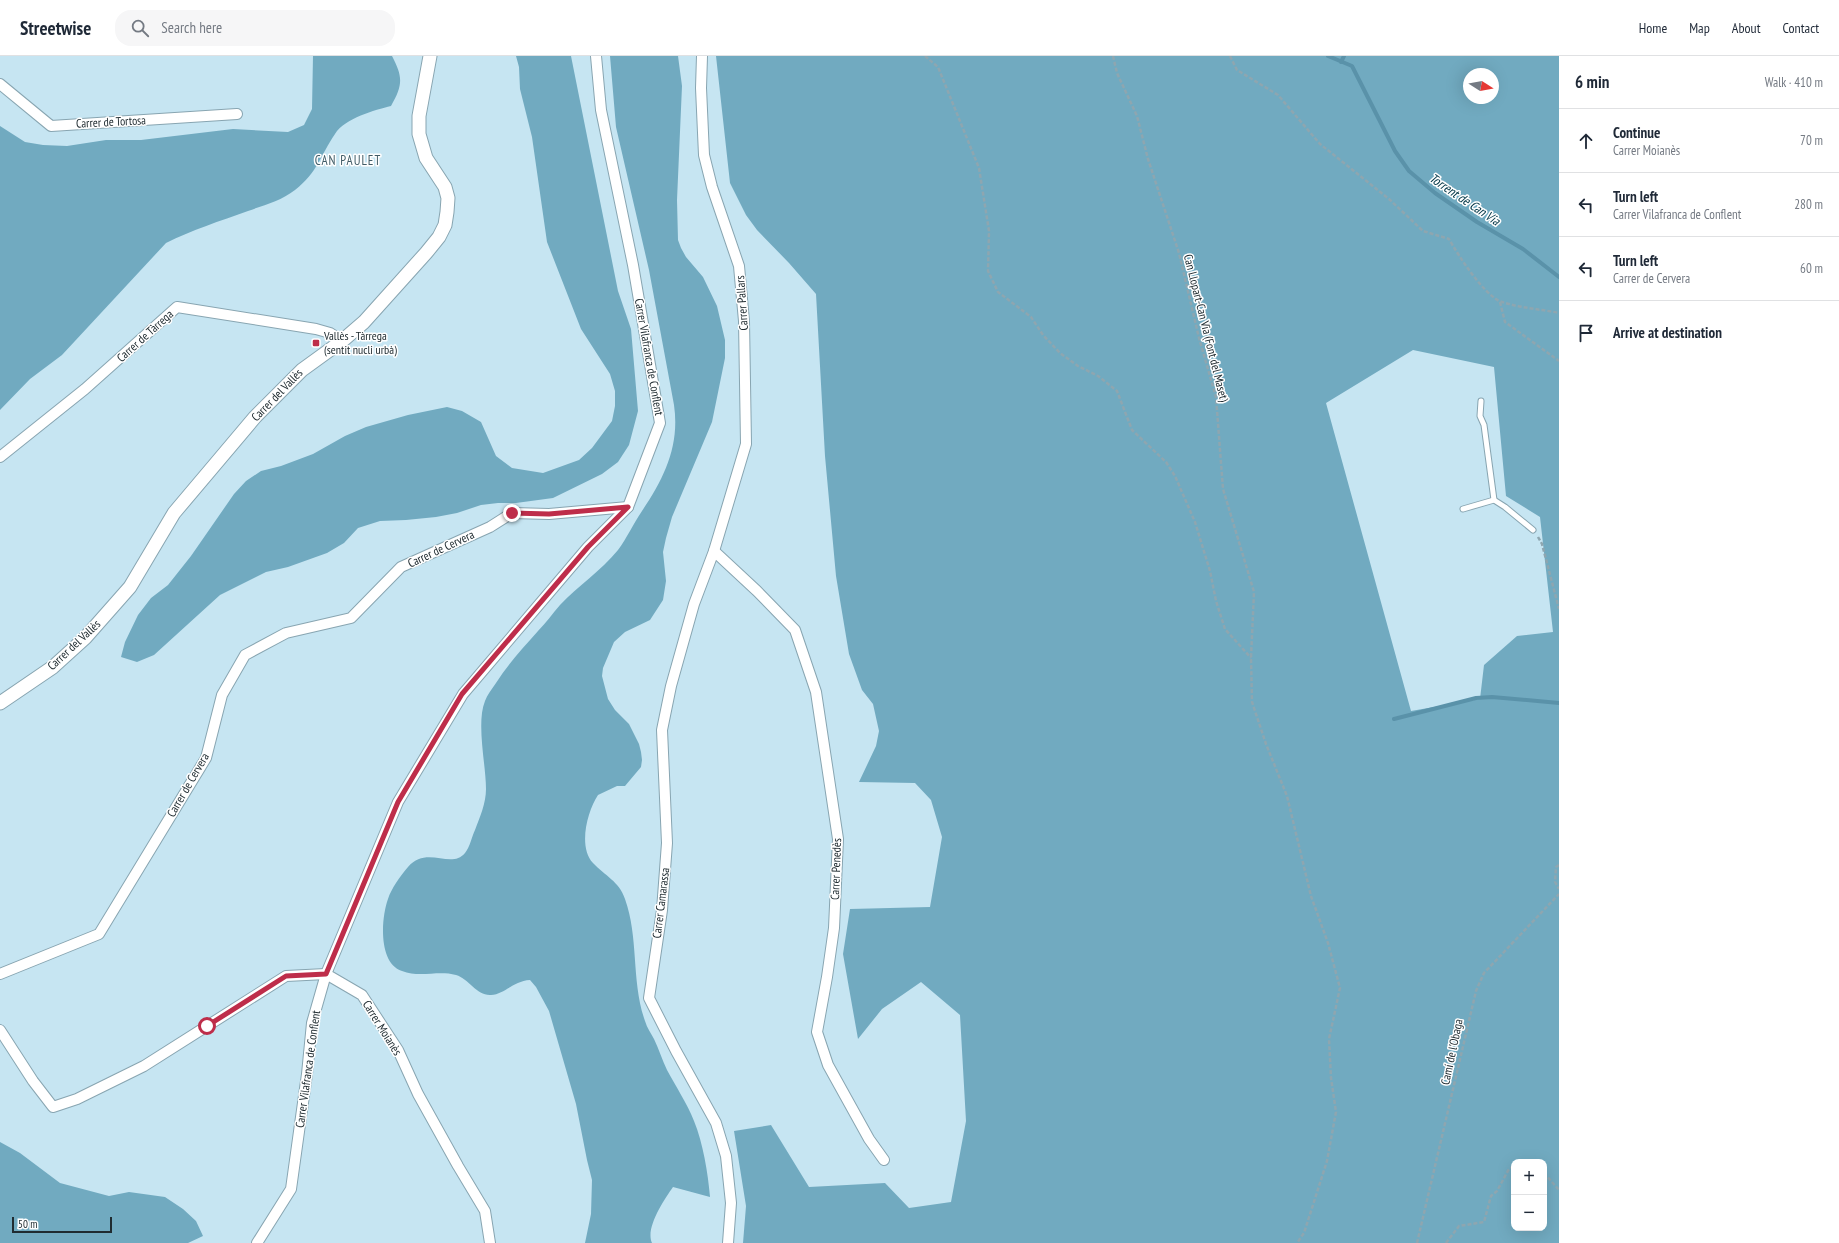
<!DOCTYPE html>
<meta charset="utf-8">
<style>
body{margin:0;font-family:"PT Sans Narrow",sans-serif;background:#f6f6f7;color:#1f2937}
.controls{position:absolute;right:12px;bottom:12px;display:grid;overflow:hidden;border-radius:8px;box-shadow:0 4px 16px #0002}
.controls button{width:36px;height:36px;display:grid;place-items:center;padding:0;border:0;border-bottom:1px solid #e0e1e3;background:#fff;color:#1f2937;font:20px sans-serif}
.compass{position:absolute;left:1463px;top:12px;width:36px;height:36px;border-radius:50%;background:#fff;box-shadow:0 4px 16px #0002;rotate:101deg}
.scale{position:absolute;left:12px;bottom:10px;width:100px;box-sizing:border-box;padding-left:4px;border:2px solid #202c31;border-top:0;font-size:11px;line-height:14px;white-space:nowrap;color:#202c31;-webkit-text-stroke:3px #fff;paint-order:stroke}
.stop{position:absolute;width:12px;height:12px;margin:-9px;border:3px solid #be2d4a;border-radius:50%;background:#fff}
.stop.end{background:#be2d4a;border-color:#fff;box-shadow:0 1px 4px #0008}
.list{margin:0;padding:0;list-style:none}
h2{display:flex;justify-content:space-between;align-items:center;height:52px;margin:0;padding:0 16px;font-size:17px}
h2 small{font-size:13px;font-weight:400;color:#747a83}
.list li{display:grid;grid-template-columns:26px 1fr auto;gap:12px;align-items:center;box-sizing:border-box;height:64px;padding:0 16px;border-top:1px solid #e0e1e3}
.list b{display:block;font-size:15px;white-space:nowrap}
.list p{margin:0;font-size:13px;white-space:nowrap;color:#747a83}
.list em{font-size:13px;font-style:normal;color:#747a83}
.icon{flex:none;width:22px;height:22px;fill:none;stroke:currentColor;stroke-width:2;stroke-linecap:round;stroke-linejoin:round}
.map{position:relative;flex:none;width:1559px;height:1187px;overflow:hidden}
header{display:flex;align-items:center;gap:24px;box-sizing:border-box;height:56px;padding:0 20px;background:#fff;border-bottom:1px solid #e0e1e3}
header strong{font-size:19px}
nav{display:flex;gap:22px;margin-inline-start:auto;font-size:14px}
.search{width:280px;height:36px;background:#f6f6f7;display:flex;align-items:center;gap:10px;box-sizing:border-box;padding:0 14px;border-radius:16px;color:#747a83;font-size:15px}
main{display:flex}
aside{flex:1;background:#fff}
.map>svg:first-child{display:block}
.forest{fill:#71aac0;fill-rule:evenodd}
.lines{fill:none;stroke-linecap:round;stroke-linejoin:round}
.stream{stroke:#5a92a9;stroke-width:4}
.service-casing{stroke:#88a5b1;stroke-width:7}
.minor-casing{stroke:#88a5b1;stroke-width:12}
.tertiary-casing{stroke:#88a5b1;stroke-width:15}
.path{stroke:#8ea6b0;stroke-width:2.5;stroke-dasharray:4 2;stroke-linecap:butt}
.service{stroke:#fff;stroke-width:5}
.minor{stroke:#fff;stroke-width:10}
.tertiary{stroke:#fff;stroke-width:13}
.route{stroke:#be2d4a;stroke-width:5}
.poi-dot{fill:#be2d4a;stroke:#fff;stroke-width:1.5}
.labels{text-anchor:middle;stroke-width:3;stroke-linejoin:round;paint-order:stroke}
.street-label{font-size:12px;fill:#202c31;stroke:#fff}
.poi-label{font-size:12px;fill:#202c31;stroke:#fff;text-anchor:start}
.neighbourhood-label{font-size:13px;letter-spacing:1px;fill:#415c67;stroke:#fff}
.water-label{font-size:13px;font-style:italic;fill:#003646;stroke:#fff}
</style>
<header>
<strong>Streetwise</strong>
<div class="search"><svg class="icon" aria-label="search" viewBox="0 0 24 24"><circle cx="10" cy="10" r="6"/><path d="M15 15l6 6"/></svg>Search here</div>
<nav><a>Home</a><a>Map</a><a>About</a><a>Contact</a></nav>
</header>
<main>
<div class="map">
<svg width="1559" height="1187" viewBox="0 0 1559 1187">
<rect width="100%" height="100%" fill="#c6e5f2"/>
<!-- forest -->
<g class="forest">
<path d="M 313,0 L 392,0 C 403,21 403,29 391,50 C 375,54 345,62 335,78 C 320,100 318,116 295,134 C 281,145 264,149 248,155 C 220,165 192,174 166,187 L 62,299 L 30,323 L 0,354 L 0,70 L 25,86 L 43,89 L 67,90 L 106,84 L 141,84 L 233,73 L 288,76 L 304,69 L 312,53 Z"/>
<polygon points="516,0 571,0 618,235 631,273 638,355 629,389 618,406 602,418 553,442 516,447 498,447 481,449 457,457 436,461 406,464 380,465 358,472 344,487 327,497 288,511 266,516 220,539 154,599 137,606 121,601 125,586 138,559 151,542 168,529 191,500 234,438 246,425 261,415 281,410 313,398 345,380 366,371 408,359 447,351 462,355 481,366 496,400 512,412 543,417 579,404 592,392 612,365 615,350 615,335 610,318 581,273 547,186 532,81 520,33 519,11"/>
<path d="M 610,0 L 678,0 L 682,30 L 677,144 L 678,184 L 681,192 L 686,201 L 703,221 L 717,250 L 725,284 L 725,302 L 712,366 L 672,461 L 666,482 L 663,496 L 666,525 L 663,544 L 650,564 L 625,576 L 614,586 L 603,612 L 602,620 L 608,643 L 615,654 L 629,668 L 639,688 L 641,696 L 642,704 L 641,711 L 625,730 L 617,730 L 598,739 C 587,756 578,791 593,807 C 605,820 619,825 625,843 C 639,882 631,925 645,965 C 647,972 651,977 654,983 C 659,993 662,1004 667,1014 C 676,1031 687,1047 694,1065 C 703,1087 708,1117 710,1141 L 673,1131 C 664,1144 645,1172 652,1187 L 585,1187 L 591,1158 L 592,1124 L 587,1104 L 576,1048 L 549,955 L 536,931 L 530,924 C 513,925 505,938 491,939 C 477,940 469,923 456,919 C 438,914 420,922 402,915 C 378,907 381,862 388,843 C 391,833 401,819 408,811 C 427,789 451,814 465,797 C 470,791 472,780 475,774 C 480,761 486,747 486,733 C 486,709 476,667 485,645 C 487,639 492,633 496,627 C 508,608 523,592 538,575 C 546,567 552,558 560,549 C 578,530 601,515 618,494 C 627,482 633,468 642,455 C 664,422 680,390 674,349 L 649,214 L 616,71 Z"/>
<path d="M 716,0 L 1559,0 L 1559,1187 L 743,1187 L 746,1150 L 734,1075 L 771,1069 L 809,1131 L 885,1127 L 909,1152 L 951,1146 L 966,1065 L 960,959 L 921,926 L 882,953 L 858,983 L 843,898 L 850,853 L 930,851 L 942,781 L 931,744 L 915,727 L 859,726 L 876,690 L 879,675 L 873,648 L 862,634 L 849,598 L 836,520 L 825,400 L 816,238 L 789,207 L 757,174 L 746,159 L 730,127 ZM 1469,18 L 1493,18 L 1493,42 L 1469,42 ZM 1413,294 L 1494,311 L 1506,440 L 1540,461 L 1553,576 L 1517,580 L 1484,609 L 1480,643 L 1411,655 L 1326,347 ZM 1514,1106 L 1544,1106 L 1544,1172 L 1514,1172 Z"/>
<polygon points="0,1086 20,1097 60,1127 109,1140 129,1136 165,1141 183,1153 196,1165 203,1180 188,1187 0,1187"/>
</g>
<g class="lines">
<!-- stream -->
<g class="stream">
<polyline points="1328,0 1352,10 1395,95 1409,115 1435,137 1477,166 1523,193 1559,221"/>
<polyline points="1341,6 1344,0"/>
<polyline points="1394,663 1476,642 1492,641 1559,647"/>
</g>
<defs>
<g id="service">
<polyline points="1481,345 1480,360 1484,369 1494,444"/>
<polyline points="1463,453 1494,444 1505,451 1533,474"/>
</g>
<g id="minor">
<polyline points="702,0 701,32 704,99 712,131 739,210 744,265 746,388 714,495 694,548 671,630 662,674 667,787 662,854 649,942 676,995 716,1067 726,1100 731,1147 728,1187"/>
<polyline points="0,28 51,70 237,58"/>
<polyline points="0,401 85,333 177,251 316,273 330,277 342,285"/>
<polyline points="714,495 757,535 795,574 816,636 838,783 834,872 827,921 817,976 828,1009 869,1083 884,1104"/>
<polyline points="0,918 99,878 206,702 222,639 245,599 286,577 351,562 401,511 490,471 512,457 549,458 628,451"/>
<polyline points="0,974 33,1025 53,1051 77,1043 144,1010 286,920 326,918 362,939 398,994 418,1038 458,1110 485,1155 490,1187"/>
<polyline points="257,1187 291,1133 307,1018 312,967 326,918 398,746 463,638 588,491 628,451 660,367 633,209 601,54 596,0"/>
</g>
<polyline id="tertiary" points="0,647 53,611 85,582 130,531 174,457 255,361 302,314 342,285 364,266 426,197 439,181 445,169 447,156 448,142 445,131 426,102 419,78 419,60 430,0"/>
</defs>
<!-- service casing -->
<use href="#service" class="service-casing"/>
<!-- minor casing -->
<use href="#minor" class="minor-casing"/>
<!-- tertiary casing -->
<use href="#tertiary" class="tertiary-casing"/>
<!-- path -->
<g class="path">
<polyline points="925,0 938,11 979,112 989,175 988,215 998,236 1031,261 1043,279 1060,297 1078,310 1098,320 1117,335 1132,374 1166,406 1175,420 1195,466 1210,515 1216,545 1225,573 1251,602"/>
<polyline points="1113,0 1117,17 1137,60 1148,103 1179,197 1199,282 1216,341 1223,433 1254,536 1251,602 1252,646 1266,688 1287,740 1311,840 1328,887 1340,932 1329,983 1331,1022 1336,1056 1327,1105 1304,1177 1297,1187"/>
<path d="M 1230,0 L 1237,14 L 1278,39 L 1320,88 L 1389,143 L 1423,175 L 1449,183 C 1458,199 1485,241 1502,246 C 1520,252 1540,253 1559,257"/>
<polyline points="1500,246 1505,266 1559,305"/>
<polyline points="1538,481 1542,488 1559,553"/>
<polyline points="1559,809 1556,811 1555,826 1559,833"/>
<polyline points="1522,1106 1526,1104 1529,1106"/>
<polyline points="1544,1117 1559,1134"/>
<polyline points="1417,1187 1476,935 1484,917 1559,838"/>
<polyline points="1446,1187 1459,1170 1484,1166 1491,1140 1497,1135 1509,1113 1514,1110"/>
</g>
<!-- service -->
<use href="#service" class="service"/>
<!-- minor -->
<use href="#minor" class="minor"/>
<!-- tertiary -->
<use href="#tertiary" class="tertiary"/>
</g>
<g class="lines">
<!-- route -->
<polyline class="route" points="207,970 286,920 326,918 398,746 462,638 588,491 628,451 549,458 512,457"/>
</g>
<!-- markers -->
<rect class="poi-dot" x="312" y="283" width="8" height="8" rx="2"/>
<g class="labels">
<!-- street labels -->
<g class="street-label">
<text transform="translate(111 66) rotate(-3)" y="4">Carrer de Tortosa</text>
<text transform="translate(742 247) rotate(-94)" y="4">Carrer Pallars</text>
<text transform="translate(1206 272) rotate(76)" y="4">Can Llopart-Can Via (Font del Maset)</text>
<text transform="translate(145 280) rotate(-42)" y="4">Carrer de Tàrrega</text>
<text transform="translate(649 301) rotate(80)" y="4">Carrer Vilafranca de Conflent</text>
<text transform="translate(277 339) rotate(-46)" y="4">Carrer del Vallès</text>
<text transform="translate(441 493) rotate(-25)" y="4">Carrer de Cervera</text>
<text transform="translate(74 589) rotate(-43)" y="4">Carrer del Vallès</text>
<text transform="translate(188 729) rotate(-60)" y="4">Carrer de Cervera</text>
<text transform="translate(836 813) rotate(-88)" y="4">Carrer Penedès</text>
<text transform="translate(661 847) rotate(-83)" y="4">Carrer Camarassa</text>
<text transform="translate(382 972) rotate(58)" y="4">Carrer Moianès</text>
<text transform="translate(1452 996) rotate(-78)" y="4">Camí de l'Obaga</text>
<text transform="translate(308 1013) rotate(-82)" y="4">Carrer Vilafranca de Conflent</text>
</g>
<!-- poi labels -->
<g class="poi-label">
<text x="324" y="284">Vallès - Tàrrega<tspan x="324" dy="14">(sentit nucli urbà)</tspan></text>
</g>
<!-- neighbourhood labels -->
<g class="neighbourhood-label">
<text x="348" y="109">CAN PAULET</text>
</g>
<!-- water labels -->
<g class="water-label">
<text transform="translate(1465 143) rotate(34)" y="5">Torrent de Can Via</text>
</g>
</g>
</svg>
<div class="controls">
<button>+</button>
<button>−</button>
</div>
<svg class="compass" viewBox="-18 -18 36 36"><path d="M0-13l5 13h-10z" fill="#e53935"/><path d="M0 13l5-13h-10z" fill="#747a83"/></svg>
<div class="scale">50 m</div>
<div class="stop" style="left:207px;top:970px"></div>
<div class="stop end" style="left:512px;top:457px"></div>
</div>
<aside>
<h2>6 min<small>Walk · 410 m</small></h2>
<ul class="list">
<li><svg class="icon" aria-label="ahead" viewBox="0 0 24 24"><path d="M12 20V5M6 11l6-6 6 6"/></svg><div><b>Continue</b><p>Carrer Moianès</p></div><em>70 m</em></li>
<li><svg class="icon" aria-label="left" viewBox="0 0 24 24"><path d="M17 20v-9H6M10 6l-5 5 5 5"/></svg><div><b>Turn left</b><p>Carrer Vilafranca de Conflent</p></div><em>280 m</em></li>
<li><svg class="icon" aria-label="left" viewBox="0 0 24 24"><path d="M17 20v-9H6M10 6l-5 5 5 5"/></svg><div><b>Turn left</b><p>Carrer de Cervera</p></div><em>60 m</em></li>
<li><svg class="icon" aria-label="arrive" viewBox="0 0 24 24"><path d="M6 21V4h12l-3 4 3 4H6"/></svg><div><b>Arrive at destination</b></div></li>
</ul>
</aside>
</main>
